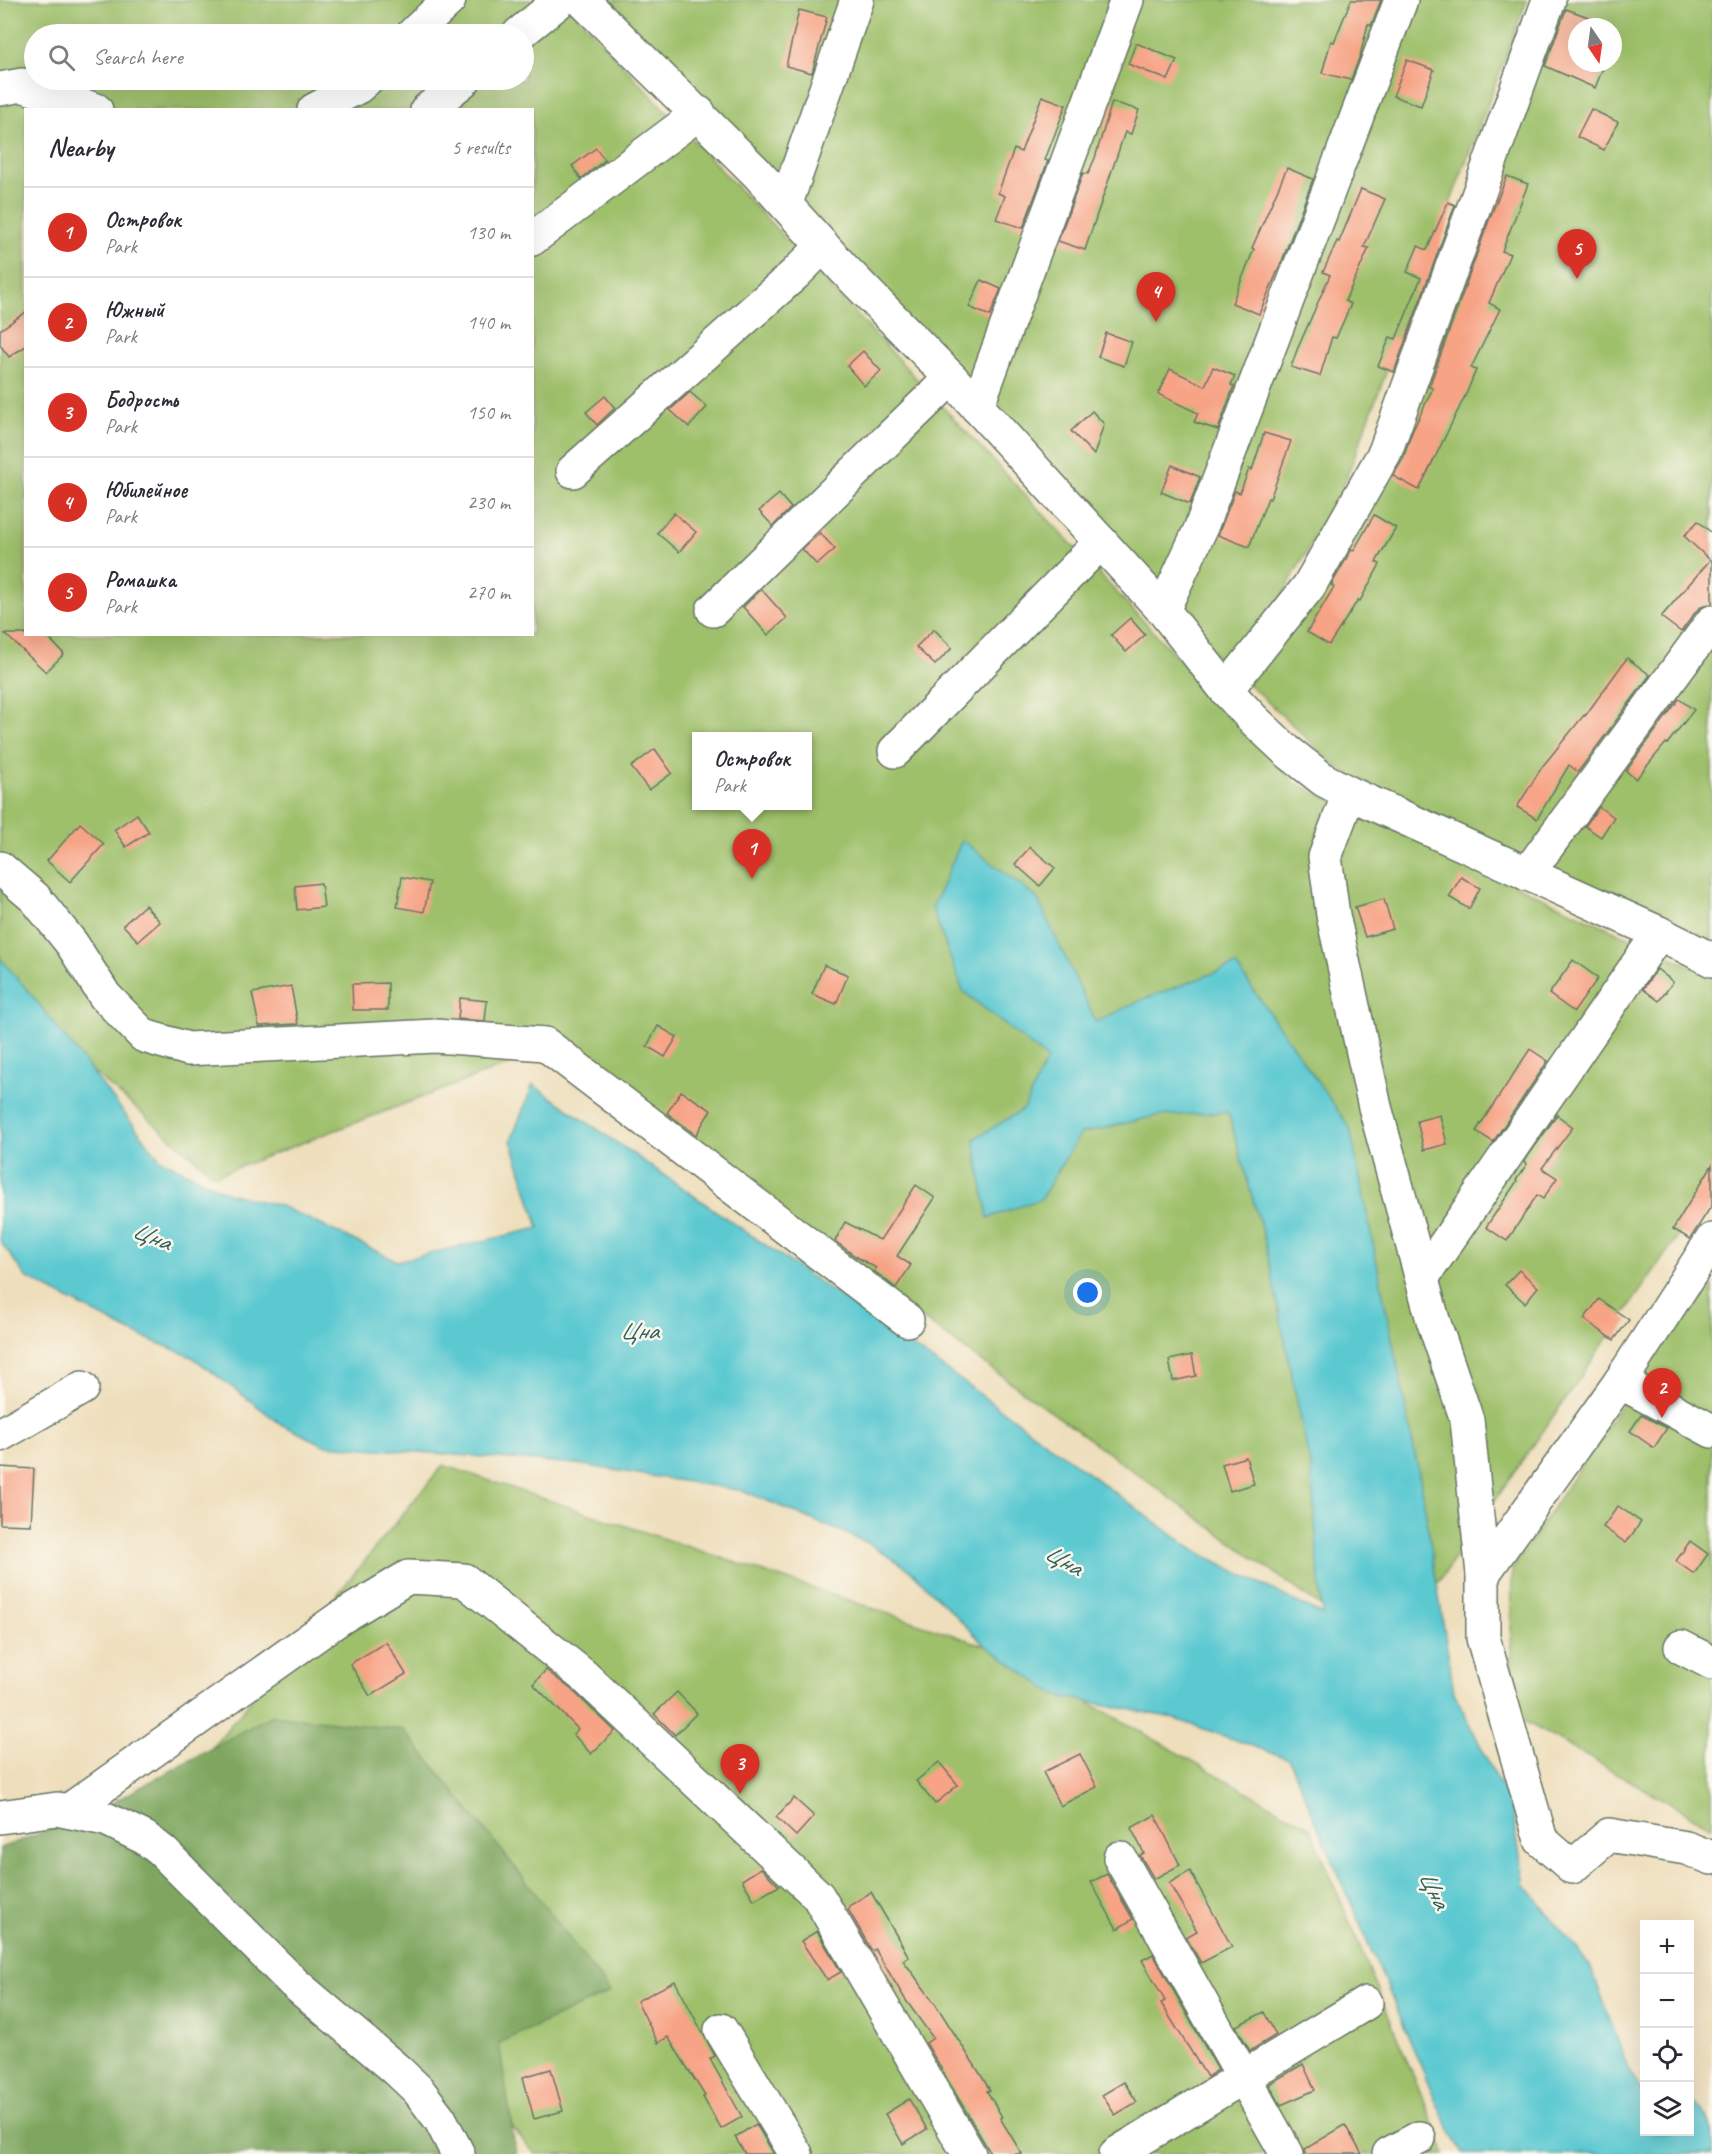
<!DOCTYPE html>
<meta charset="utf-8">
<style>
body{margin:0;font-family:Caveat,sans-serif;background:#f2f2f3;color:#2b2b33}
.controls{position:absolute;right:18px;bottom:18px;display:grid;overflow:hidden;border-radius:0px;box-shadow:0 6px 24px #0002}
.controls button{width:54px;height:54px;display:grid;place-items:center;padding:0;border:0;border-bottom:2px solid #e1e1e2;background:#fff;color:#2b2b33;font:30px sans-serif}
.compass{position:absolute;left:1568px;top:18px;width:54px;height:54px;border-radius:50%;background:#fff;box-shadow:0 6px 24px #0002;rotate:167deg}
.you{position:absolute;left:1088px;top:1293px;width:21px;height:21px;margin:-15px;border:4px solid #fff;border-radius:50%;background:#1a73e8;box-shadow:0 0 0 9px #1a73e833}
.badge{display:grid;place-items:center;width:39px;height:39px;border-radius:50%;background:#d93025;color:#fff;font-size:20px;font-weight:700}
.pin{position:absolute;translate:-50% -50px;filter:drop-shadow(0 2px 3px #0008)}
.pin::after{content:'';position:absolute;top:32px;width:21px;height:18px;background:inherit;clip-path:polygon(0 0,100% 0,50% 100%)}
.popup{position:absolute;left:692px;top:732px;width:120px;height:78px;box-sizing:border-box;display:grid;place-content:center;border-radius:0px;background:#fff;filter:drop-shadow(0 2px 4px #0005);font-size:20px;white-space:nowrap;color:#7c7c81}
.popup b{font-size:22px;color:#2b2b33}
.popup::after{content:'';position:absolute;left:50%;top:100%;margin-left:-12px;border:12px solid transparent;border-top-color:#fff}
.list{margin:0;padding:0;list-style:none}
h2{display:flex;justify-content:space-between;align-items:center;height:78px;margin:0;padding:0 24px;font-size:26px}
h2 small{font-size:20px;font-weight:400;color:#7c7c81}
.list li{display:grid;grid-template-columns:39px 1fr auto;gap:18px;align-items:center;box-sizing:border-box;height:90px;padding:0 24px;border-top:2px solid #e1e1e2}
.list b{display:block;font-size:22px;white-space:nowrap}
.list p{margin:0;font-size:20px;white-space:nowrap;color:#7c7c81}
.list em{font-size:20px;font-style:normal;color:#7c7c81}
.icon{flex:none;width:33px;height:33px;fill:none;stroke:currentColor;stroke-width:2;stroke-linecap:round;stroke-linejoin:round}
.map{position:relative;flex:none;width:1712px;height:2154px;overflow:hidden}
.search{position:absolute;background:#fff;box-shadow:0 6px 24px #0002;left:24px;top:24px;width:510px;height:66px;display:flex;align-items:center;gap:15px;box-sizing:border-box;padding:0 21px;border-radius:33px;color:#7c7c81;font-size:22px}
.panel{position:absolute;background:#fff;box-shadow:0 6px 24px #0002;left:24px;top:108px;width:510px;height:528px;border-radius:0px}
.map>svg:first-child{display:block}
.green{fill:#9ec06a;stroke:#5e7e4f;stroke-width:1.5;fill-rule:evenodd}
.forest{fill:#7ea65e;stroke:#4e7249;stroke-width:1.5}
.water{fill:#5cc9d1;stroke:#3e8382;stroke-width:1.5}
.building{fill:#f7a385}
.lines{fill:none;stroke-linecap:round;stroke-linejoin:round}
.minor-casing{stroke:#677563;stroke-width:36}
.minor{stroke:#fff;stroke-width:33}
.labels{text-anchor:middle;stroke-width:5;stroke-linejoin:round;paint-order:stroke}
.water-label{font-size:26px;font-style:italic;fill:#2e605b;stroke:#fbf7ec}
</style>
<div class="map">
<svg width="1712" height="2154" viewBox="0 0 1712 2154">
<rect width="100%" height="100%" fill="#fbf7ec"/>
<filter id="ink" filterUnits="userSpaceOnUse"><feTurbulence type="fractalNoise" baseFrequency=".0167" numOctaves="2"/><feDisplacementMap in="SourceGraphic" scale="12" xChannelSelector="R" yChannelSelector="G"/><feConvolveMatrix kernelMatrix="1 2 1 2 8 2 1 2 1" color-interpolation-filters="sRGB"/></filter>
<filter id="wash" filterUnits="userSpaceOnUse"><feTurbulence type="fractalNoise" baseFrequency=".008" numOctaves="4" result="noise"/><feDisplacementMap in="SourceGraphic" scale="24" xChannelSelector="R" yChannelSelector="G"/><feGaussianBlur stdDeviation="1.35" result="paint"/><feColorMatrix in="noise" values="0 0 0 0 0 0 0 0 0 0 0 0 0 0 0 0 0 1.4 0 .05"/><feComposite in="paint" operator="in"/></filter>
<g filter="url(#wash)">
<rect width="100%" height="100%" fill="#eedebb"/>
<!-- green -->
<g class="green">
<path d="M 0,0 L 562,0 L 1295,783 L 1712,976 L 1712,1187 L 1388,1655 L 549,1049 L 215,1176 L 0,992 ZM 34,34 L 524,34 L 524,80 L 34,80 ZM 26,110 L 532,110 L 532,634 L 26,634 ZM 696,736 L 807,736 L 807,806 L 696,806 Z"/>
<polygon points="600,0 1527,0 1344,484 1282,596 1226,667"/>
<path d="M 1547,0 L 1712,0 L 1712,950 L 1342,771 L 1242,678 L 1360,495 ZM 1577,27 L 1613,27 L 1613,63 L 1577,63 Z"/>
<polygon points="1712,1266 1712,1827 1510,1713 1512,1570"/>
<polygon points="443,1465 992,1648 1310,1827 1446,2154 535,2154 202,1760"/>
</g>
<!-- forest -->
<polygon class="forest" points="272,1715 404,1730 522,1876 610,1992 499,2043 516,2154 0,2154 0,1848 92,1814"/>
<!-- water -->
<path class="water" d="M 962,840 L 1037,898 L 1096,1022 L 1141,1000 L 1236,965 L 1350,1128 L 1422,1489 L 1454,1692 L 1512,1810 L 1525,1885 L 1590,1966 L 1628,2068 L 1644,2094 L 1644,2132 L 1690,2132 L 1690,2106 L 1695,2104 C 1712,2116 1712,2132 1712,2154 L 1463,2154 L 1439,2108 L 1289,1759 L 1173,1718 L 1055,1695 L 985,1645 L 909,1569 L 868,1543 L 744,1491 L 576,1464 L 324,1445 L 281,1424 L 192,1357 L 131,1332 L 26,1277 L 0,1241 L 0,958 L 35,999 L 160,1159 L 228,1193 L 281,1206 L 397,1261 L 539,1228 L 511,1140 L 533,1085 L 955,1376 L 1192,1549 L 1322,1615 L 1311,1470 L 1265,1242 L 1228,1112 L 1156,1116 L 1080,1134 L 1041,1199 L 988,1218 L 974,1139 L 1024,1109 L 1047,1059 L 963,991 L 932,909 Z"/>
<g id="blocks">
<!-- building -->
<g class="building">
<polygon points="1351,0 1381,0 1371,26 1368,24 1360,56 1351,80 1322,73 1331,41 1334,42"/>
<polygon points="1566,9 1594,19 1591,27 1577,27 1577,63 1605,63 1595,88 1545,66"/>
<polygon points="799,10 827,17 812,73 786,66"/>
<polygon points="1136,43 1177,60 1168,80 1128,64"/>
<polygon points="1407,60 1434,70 1421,106 1393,96"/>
<polygon points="1042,96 1066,105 1045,160 1048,161 1023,228 996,219 1005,196 998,193 1014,149 1021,152"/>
<polygon points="1112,102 1139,110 1131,134 1125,132 1085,250 1058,241 1083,173 1088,174 1095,158"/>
<polygon points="1591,109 1618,122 1604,150 1577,137"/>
<polygon points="596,148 605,160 581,179 572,166"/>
<polygon points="1287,168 1313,179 1282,261 1259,314 1232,303 1254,249 1252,248"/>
<polygon points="1507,176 1528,184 1502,251 1510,254 1489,303 1500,309 1471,368 1476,370 1467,392 1419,490 1393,476 1403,459 1412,432 1433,388 1429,387 1489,220"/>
<polygon points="1361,189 1385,199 1364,247 1369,248 1345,301 1351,304 1336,338 1332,337 1320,376 1291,367 1297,350 1330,275 1323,272 1337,241 1339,242"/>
<polygon points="1448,202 1455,205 1394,372 1378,366 1390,337 1396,339 1421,278 1407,272 1418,246 1427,250"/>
<polygon points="981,280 1001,289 990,316 969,307"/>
<polygon points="26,312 26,346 9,357 0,345 0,330"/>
<polygon points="1106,333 1132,342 1124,366 1098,357"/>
<polygon points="863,351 881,371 864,386 847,366"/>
<polygon points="1213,367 1235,376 1231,385 1234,386 1218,430 1194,422 1198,413 1158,394 1170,369 1205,386"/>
<polygon points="690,392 707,407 689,427 670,410"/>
<polygon points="605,396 615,408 597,425 586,412"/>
<polygon points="1092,411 1104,424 1094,455 1071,431"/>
<polygon points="1264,433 1291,441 1270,499 1268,498 1249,547 1218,535 1235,491 1240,493 1249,469 1252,470"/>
<polygon points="1172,465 1200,477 1190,504 1161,492"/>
<polygon points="779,494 791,508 773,526 759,511"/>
<polygon points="674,513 696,532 679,552 657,533"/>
<polygon points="1374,515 1396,528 1376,562 1380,564 1360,601 1358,600 1329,645 1307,632 1334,587 1331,585 1352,549 1354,550"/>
<polygon points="1698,521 1712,533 1712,604 1704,605 1697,610 1681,632 1661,617 1710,560 1684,536"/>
<polygon points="820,533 835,549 817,565 802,549"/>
<polygon points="761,589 787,618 768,635 743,607"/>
<polygon points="1130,618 1145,635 1126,652 1111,635"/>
<polygon points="934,629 952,648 935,665 916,647"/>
<polygon points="5,634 45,634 64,654 46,672"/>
<polygon points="1627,658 1650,675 1578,772 1569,765 1537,819 1517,807 1542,767 1584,715 1585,716"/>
<polygon points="1679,699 1694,710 1667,744 1666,743 1636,779 1626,771"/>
<polygon points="655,749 672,773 649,790 631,767"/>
<polygon points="1599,807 1614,817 1601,837 1585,826"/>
<polygon points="137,814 149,832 126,847 114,830"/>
<polygon points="80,823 104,844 70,882 47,861"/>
<polygon points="1030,847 1055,868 1040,886 1015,864"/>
<polygon points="402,877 430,882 424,912 397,907"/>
<polygon points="1461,877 1480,888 1469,909 1449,897"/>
<polygon points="321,883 324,907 297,910 295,886"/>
<polygon points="1384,899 1393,929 1365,937 1355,907"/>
<polygon points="145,905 160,922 138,941 123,925"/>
<polygon points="1573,960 1598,978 1574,1012 1549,994"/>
<polygon points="824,965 848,975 836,1004 812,994"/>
<polygon points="1657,969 1673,982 1659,1001 1643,989"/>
<polygon points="388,983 388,1010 353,1010 352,984"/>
<polygon points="291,986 298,1024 259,1026 252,993"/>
<polygon points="460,998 487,1001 485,1021 458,1019"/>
<polygon points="658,1026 677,1037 665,1057 647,1046"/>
<polygon points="1530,1049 1548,1061 1493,1142 1476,1131"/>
<polygon points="681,1091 711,1110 696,1135 667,1113"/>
<polygon points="1440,1115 1447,1144 1424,1150 1417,1121"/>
<polygon points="1557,1115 1573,1127 1542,1168 1557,1178 1543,1199 1537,1195 1507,1241 1486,1227 1517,1181 1516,1180 1527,1164 1524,1162"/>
<polygon points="1712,1165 1712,1205 1690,1239 1673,1229"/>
<polygon points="916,1185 935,1198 897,1256 911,1265 896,1288 874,1271 876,1268 855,1256 835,1241 845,1222 880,1240"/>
<polygon points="1519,1270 1538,1287 1525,1303 1505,1285"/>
<polygon points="1599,1299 1629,1320 1614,1340 1584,1319"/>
<polygon points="1192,1355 1196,1376 1173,1381 1169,1360"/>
<polygon points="1641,1415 1667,1428 1654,1448 1630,1431"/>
<polygon points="1246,1457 1254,1484 1230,1491 1222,1464"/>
<polygon points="0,1467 34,1469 31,1525 0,1524"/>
<polygon points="1618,1506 1641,1522 1626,1543 1603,1527"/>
<polygon points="1690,1541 1708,1554 1694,1574 1676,1561"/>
<polygon points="386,1642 406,1674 370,1696 350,1664"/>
<polygon points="546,1670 572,1690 615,1731 591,1754 573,1734 578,1729 533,1684"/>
<polygon points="677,1692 697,1713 675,1735 654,1714"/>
<polygon points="1080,1754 1097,1787 1060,1806 1043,1772"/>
<polygon points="939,1762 958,1785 935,1804 916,1781"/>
<polygon points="794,1798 814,1816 796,1836 776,1817"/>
<polygon points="1155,1815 1180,1865 1154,1879 1140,1855 1144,1853 1131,1828"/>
<polygon points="761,1868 779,1886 754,1900 742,1880"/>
<polygon points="1190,1871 1232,1947 1201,1963 1186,1937 1197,1931 1169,1883"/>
<polygon points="1107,1874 1133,1919 1117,1929 1091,1882"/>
<polygon points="871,1892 909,1957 903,1960 936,2005 979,2072 990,2090 987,2091 1002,2117 1000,2118 1022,2154 991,2154 926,2043 933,2038 905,1999 875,1949 872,1951 848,1909 850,1908 849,1906"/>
<polygon points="817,1931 841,1972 827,1980 801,1941"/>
<polygon points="1153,1954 1218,2070 1207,2077 1161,2003 1165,2001 1142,1960"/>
<polygon points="675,1981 715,2056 710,2059 742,2117 721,2129 703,2097 705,2096 668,2037 658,2043 637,2001"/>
<polygon points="1264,2012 1276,2035 1250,2051 1236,2026"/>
<polygon points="1303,2064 1315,2090 1281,2105 1269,2084"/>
<polygon points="551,2069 563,2111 534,2119 523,2077"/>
<polygon points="1124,2082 1137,2102 1115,2115 1102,2095"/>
<polygon points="909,2099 927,2129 903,2144 885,2114"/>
<polygon points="756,2124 774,2154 745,2154 735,2137"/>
<polygon points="1345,2125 1362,2154 1306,2154 1305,2149"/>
</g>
</g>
</g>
<g filter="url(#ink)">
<use href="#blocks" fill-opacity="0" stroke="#677563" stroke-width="1.5"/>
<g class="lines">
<defs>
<g id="minor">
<polyline points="582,0 756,172 843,268 951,378 1163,610 1226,690 1254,720 1287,751 1324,780 1349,793 1659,933 1712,960"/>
<polyline points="413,34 449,0"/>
<polyline points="519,34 561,0"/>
<polyline points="0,89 22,85 96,110"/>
<polyline points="314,110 358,87 366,80"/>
<polyline points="427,110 464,80"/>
<polyline points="786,203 857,0"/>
<polyline points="532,239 699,113"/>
<polyline points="977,407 1127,0"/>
<polyline points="573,471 795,274 823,246"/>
<polyline points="713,610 951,378"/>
<polyline points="1163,610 1200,530 1401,0"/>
<polyline points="1226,690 1309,586 1385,452 1549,0"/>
<polyline points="895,751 1101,542"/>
<polyline points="1349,793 1325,857 1333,915 1375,1107 1433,1320 1467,1420 1483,1574 1483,1638 1541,1840 1572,1867 1609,1835 1686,1848 1712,1858"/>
<polyline points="0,868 35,898 72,944 105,996 144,1036 188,1049 435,1036 545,1044 907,1320"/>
<polyline points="1527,874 1712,622"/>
<polyline points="1422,1278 1659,933"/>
<polyline points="1620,1382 1712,1431"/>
<polyline points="0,1435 82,1388"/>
<polyline points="1483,1574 1620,1382 1712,1240"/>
<polyline points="1681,1647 1712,1663"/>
<polyline points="68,1811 337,1620 408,1577 464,1580 584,1676 818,1896 969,2154"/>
<polyline points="0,1817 57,1809 106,1819 145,1838 162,1851 294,1983 397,2070 418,2090 440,2119 458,2154"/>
<polyline points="1120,1858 1287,2154"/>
<polyline points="721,2030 796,2154"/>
<polyline points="1116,2154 1366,2003"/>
<polyline points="1389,2154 1419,2138"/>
</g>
</defs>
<!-- minor casing -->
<use href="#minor" class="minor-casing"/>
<!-- minor -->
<use href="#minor" class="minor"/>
</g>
</g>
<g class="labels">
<!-- water labels -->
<g class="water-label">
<text transform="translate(152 1235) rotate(22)" y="9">Цна</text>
<text x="639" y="1339">Цна</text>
<text transform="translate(1064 1559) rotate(30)" y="9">Цна</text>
<text transform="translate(1435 1889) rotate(63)" y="9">Цна</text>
</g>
</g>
</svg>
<div class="controls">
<button>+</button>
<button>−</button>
<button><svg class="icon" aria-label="locate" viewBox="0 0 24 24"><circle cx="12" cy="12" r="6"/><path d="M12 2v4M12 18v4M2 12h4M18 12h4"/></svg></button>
<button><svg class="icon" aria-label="layers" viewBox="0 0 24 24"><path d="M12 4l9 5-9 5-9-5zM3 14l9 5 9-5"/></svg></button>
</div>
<svg class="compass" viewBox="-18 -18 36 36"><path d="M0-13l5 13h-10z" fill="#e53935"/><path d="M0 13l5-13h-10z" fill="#7c7c81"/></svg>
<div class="you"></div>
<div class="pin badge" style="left:752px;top:879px">1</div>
<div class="popup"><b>Островок</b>Park</div>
<div class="pin badge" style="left:1662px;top:1418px">2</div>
<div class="pin badge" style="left:740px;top:1794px">3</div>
<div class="pin badge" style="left:1156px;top:322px">4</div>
<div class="pin badge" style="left:1577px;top:279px">5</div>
<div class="search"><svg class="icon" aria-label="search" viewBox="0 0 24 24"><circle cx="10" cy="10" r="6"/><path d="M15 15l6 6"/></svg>Search here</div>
<section class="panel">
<h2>Nearby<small>5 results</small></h2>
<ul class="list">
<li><span class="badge">1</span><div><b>Островок</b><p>Park</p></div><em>130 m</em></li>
<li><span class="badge">2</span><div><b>Южный</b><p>Park</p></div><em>140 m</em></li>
<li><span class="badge">3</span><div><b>Бодрость</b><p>Park</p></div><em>150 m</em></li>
<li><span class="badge">4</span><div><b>Юбилейное</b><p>Park</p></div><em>230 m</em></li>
<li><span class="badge">5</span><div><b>Ромашка</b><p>Park</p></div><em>270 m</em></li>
</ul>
</section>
</div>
